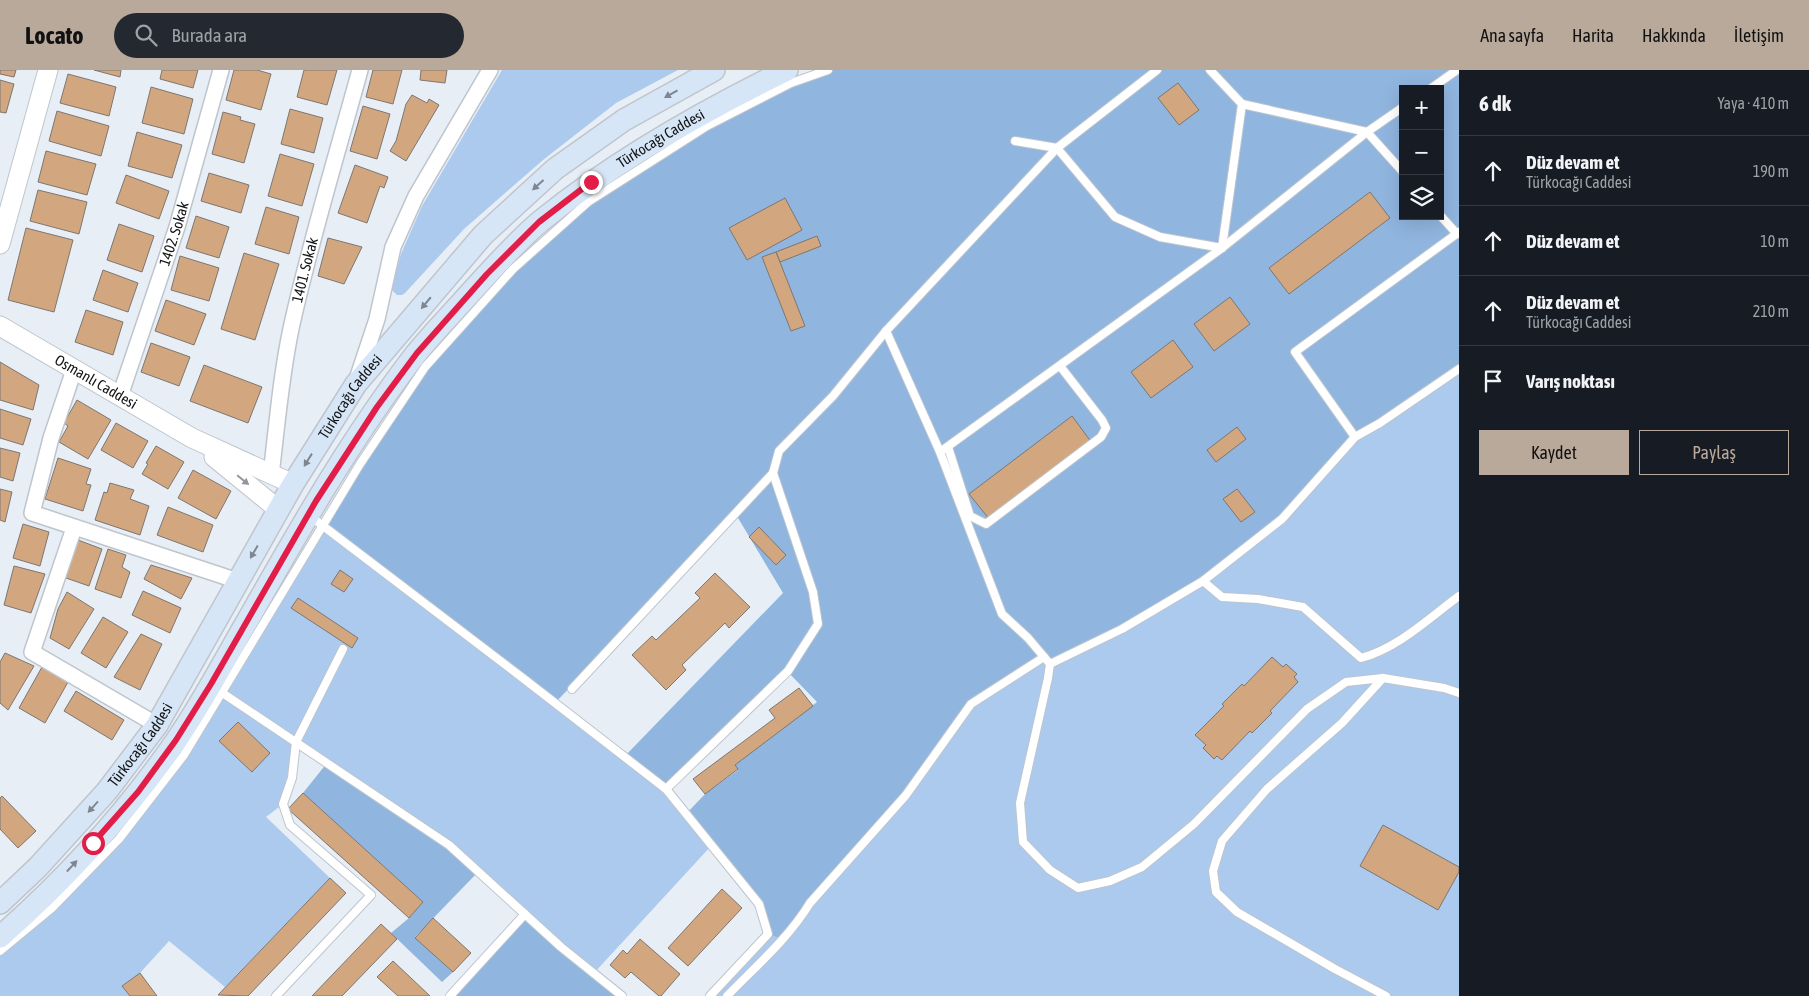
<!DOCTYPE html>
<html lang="tr">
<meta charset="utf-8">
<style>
body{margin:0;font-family:"Asap Condensed",sans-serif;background:#242831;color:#f1f3f6}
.controls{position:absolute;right:15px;top:15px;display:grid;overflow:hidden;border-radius:0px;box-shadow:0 5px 20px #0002}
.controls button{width:45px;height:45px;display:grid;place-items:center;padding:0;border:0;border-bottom:1px solid #363941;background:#171b24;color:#f1f3f6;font:25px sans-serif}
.stop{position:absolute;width:15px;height:15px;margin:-11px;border:4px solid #e11d48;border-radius:50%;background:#fff}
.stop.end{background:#e11d48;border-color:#fff;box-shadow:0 1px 5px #0008}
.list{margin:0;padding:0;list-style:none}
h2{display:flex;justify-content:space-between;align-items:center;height:65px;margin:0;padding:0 20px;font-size:21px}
h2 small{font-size:16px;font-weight:400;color:#9ea1a6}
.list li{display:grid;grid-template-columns:32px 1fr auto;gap:15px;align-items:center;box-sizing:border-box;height:70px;padding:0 20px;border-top:1px solid #363941}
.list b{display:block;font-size:19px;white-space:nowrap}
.list p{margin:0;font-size:16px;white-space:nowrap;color:#9ea1a6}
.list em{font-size:16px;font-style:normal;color:#9ea1a6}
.actions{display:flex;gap:10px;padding:15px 20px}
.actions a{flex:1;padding:11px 0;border:1px solid #b9a99a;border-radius:0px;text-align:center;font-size:18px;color:#b9a99a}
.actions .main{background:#b9a99a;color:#111}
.icon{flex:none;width:28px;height:28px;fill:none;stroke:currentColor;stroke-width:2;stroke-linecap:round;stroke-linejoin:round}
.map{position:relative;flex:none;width:1459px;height:926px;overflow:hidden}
header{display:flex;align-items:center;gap:30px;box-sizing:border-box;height:70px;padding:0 25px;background:#b9a99a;color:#111}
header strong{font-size:24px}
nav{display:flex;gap:28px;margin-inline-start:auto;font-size:18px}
.search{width:350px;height:45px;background:#242831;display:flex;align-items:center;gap:12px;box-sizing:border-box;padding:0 18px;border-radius:28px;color:#9ea1a6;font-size:19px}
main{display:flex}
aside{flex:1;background:#171b24}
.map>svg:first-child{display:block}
.green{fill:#abcaee}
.forest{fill:#90b5df;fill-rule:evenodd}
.building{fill:#d2a780;stroke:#7d7670}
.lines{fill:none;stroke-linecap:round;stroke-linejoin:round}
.service-casing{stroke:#bfc5cc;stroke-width:10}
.minor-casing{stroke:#bfc5cc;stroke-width:18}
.tertiary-casing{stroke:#bfc5cc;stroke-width:21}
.secondary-casing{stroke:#bfc5cc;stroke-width:24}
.service{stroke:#fff;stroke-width:8}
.minor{stroke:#fff;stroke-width:15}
.tertiary{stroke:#fff;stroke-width:19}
.secondary{stroke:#d7e6f7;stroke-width:21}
.oneway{fill:#7e8791}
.oneway2{fill:#949596}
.route{stroke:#e11d48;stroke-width:6}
.labels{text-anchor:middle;stroke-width:5;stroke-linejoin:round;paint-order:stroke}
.street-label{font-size:15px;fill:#111315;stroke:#f8fbfe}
</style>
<header>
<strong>Locato</strong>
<div class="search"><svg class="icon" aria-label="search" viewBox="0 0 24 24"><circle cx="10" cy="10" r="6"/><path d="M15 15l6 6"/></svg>Burada ara</div>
<nav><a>Ana sayfa</a><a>Harita</a><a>Hakkında</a><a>İletişim</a></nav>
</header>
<main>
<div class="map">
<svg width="1459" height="926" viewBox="0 0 1459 926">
<rect width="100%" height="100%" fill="#e7eef5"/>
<!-- green -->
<g class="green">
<polygon points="502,0 678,0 616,33 543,90 464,159 405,223 402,225 397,225 391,219 401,184 422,136"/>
<polygon points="1459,299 1459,926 710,926 971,634 1355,367"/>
<polygon points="323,456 666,719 711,776 594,903 449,775 297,672 283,734 266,747 330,808 225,917 169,871 140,903 122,916 130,926 0,926 0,881 119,769 184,686"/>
</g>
<!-- forest -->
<g class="forest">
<path d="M 828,0 L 1459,0 L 1459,299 L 1355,367 L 1282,449 L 1203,511 L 1050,594 L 1044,588 L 971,634 L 906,725 L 783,869 L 768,864 L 759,834 L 686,744 L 705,724 L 738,700 L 735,695 L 817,632 L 788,602 L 666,719 L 624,687 L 783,523 L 735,443 L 555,633 L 323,456 L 425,297 L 513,199 L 588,132 L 707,56 ZM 1403,19 L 1440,19 L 1440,146 L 1403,146 Z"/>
<polygon points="327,693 449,775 478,802 415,867 453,902 442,912 391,863 409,848 423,832 303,723"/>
<polygon points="525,844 622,926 448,926"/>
</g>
<!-- building -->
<g class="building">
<polygon points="0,0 16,0 14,7 0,4"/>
<polygon points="94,0 121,0 120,7"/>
<polygon points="162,0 198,0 193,18 160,9"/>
<polygon points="234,0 257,0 271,4 261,40 226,30"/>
<polygon points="304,0 337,0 327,35 297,27"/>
<polygon points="373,0 402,0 393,34 366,27"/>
<polygon points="421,0 447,0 445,13 420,10"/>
<polygon points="68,4 116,17 109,46 60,33"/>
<polygon points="0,10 14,14 6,43 0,42"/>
<polygon points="1178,13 1199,40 1179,55 1158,28"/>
<polygon points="151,17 193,29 184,64 142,53"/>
<polygon points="412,25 427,33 429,29 439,35 406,91 390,81 396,71 406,34"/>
<polygon points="363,36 390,44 377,89 350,81"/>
<polygon points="290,39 323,48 314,83 281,74"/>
<polygon points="57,41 109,56 101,86 49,71"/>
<polygon points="223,42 241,47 240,50 255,54 244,93 212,84"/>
<polygon points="137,62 182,75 172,108 128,96"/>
<polygon points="46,81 96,94 87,125 38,112"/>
<polygon points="280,84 314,94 302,136 268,126"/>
<polygon points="355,95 388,107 384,118 380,116 367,153 338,143"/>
<polygon points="209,103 249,115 241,143 201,131"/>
<polygon points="126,105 169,121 159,149 116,133"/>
<polygon points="38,120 87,132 79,164 30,151"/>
<polygon points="1370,122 1390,148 1289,224 1269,198"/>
<polygon points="785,128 802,160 747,190 729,158"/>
<polygon points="266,137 299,147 289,184 255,174"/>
<polygon points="196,146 229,157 219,188 186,178"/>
<polygon points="119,154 154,166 142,202 107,190"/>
<polygon points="26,158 73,170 54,242 8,230"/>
<polygon points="817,166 821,176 780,192 776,182"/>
<polygon points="328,168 362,177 344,214 318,206"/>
<polygon points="776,182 805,256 791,261 762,187"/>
<polygon points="244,183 279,194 255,270 221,259"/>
<polygon points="180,186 219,198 209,231 171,220"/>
<polygon points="103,200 138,213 128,242 93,230"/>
<polygon points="1230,227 1250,254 1214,281 1194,254"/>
<polygon points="166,230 206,244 194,275 155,261"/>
<polygon points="86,240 123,252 113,285 75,272"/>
<polygon points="1173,270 1193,297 1151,328 1131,302"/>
<polygon points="151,273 190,287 179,316 141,302"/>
<polygon points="0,292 39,315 33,340 0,330"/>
<polygon points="204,295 262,317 248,353 190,331"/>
<polygon points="77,330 111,350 88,389 59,372 68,356 64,353"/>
<polygon points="0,339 31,349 23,375 0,368"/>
<polygon points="1072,346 1092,373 990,450 969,424"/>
<polygon points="116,353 148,371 133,398 101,380"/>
<polygon points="1237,357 1246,369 1216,392 1207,380"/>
<polygon points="156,376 184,392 168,419 142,404 148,394 146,393"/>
<polygon points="0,378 20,383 13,411 0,407"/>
<polygon points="58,388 91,399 86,414 91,415 83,441 45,429"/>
<polygon points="193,400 231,421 216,449 178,428"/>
<polygon points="110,413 134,420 130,429 149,436 140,465 95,450 104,422 107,423"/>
<polygon points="0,419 12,422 5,452 0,450"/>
<polygon points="1237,419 1255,442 1241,452 1223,429"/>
<polygon points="168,437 213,455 203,482 157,465"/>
<polygon points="23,454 49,462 40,496 13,488"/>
<polygon points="759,457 786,485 776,495 749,467"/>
<polygon points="78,470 102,479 89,516 66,508"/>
<polygon points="108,479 126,485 122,497 130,502 121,528 95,519"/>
<polygon points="151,495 192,508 181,529 144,509"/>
<polygon points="14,496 45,504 31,543 4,535"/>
<polygon points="340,500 353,509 344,522 331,514"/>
<polygon points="715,503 750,537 729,558 725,553 682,595 686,600 666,620 632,585 652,566 656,570 700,528 695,523"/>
<polygon points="143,521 181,538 170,563 132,545"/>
<polygon points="67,522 94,539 69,579 50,568 58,539"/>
<polygon points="298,528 358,568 352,578 291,538"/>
<polygon points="103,547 128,562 106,598 81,583"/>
<polygon points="141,564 162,574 140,620 114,607"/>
<polygon points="5,583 34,596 8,640 0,633 0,592"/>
<polygon points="1272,587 1283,597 1286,594 1297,604 1294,607 1298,612 1270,641 1272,643 1252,663 1250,661 1222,690 1217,686 1214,689 1203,678 1206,675 1195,665 1224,636 1222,634 1242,614 1244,616"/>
<polygon points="42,597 68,612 45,653 19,638"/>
<polygon points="799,618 813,636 735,695 738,699 705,724 693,709 775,648 769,640"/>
<polygon points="76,621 124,650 112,670 64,641"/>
<polygon points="238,652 270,683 252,702 219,671"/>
<polygon points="303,723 423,832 409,848 288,739"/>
<polygon points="2,726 36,761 18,778 0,759 0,728"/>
<polygon points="1383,755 1459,797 1459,802 1438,840 1360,796"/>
<polygon points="330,808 346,823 248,926 218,925"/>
<polygon points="722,819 742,838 688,896 668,878"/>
<polygon points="433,848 471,883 453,902 415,868"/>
<polygon points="381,854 397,869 342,926 312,926"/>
<polygon points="640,869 680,904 661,926 659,926 631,902 625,908 610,895 623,880 627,884"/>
<polygon points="393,891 430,926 398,926 377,907"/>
<polygon points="140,903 157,926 130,926 122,916"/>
</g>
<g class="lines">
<defs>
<g id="service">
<polyline points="1210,0 1242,34 1367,62 1403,102"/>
<polyline points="1430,19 1457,0"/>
<polyline points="1015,71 1057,78 1115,147 1160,167 1222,178 1242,34"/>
<polyline points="1440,145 1457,164"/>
<polyline points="886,261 940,382 1002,544 1028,568 1050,594 1048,608 1020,733 1023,772 1050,800 1078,818 1110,811 1142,797 1194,754 1307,639 1346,612 1383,608 1444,618 1459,623"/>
<polyline points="1355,367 1295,282 1459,162"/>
<polyline points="948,377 970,446 986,454 1101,367 1106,358 1102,350 1060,296"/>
<polyline points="940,382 1222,178 1367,62 1403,37"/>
<polyline points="310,446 524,609 666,719 759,834 768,864 710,926"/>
<path d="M 1203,511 L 1222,527 L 1258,529 L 1303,537 L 1361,588 C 1398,578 1429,548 1459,526"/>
<polyline points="1050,594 1122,559 1203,511 1282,449 1355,367 1380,353 1459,299"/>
<polyline points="1383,608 1342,653 1267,719 1222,771 1213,801 1216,822 1237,842 1335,899 1386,926"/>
<polyline points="572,619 773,403 779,381 833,326 886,261 1057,78 1157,0"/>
<polyline points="218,620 449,775 561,877 622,926"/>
<polyline points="666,719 788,601 818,554 813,522 773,403"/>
<polyline points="0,881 52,838 119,769 184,685 360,394 425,297 513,199 588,132 707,56 791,13 828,0"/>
<polyline points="276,926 371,825 290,755 283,734 292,708 296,672 343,579"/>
<polyline points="450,926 525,844"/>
<path d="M 727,926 C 756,896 788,869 810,833 L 906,725 L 971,634 L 1044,587"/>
</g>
<g id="minor">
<polyline points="74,300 51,368 32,443 238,511"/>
<polyline points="358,306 377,249 393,177 416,126 490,0"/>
<path id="s1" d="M 120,326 L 177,157 L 221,0"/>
<path id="s2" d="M 271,405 C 277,355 281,304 292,254 C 311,169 337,84 360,0"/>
<polyline points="74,458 32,582 157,655"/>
</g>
<g id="tertiary">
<polyline points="0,174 48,0"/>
<path id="s3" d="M 0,256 L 192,368 L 293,414"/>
<polyline points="214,387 279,440"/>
</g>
<g id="secondary">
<path id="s4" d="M 0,833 L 38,797 L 107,721 L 157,655 L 293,414 L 356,314 L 483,165 L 555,99 L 624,50 L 714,0"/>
<path id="s5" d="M 0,867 C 65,810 126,743 176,671 C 203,632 225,589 249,548 C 300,458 352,367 415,285 C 430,266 447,249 463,231 C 487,205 515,172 542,150 C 616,90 701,42 787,0"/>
</g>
</defs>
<!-- service casing -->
<use href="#service" class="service-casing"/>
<!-- minor casing -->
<use href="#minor" class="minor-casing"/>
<!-- tertiary casing -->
<use href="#tertiary" class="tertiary-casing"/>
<!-- secondary casing -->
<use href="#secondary" class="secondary-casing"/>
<!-- service -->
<use href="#service" class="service"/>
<!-- minor -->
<use href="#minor" class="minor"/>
<!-- tertiary -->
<use href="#tertiary" class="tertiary"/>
<!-- secondary -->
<use href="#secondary" class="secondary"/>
</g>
<!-- one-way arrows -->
<defs><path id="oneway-solid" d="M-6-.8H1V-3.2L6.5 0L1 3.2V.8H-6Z" transform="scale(1.25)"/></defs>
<g class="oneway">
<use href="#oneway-solid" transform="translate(671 24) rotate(151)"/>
<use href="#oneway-solid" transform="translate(538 115) rotate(138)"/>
<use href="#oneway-solid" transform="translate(426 233) rotate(130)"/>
<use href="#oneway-solid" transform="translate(308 390) rotate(122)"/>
<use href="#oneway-solid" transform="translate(254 482) rotate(120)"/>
<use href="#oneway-solid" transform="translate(93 737) rotate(132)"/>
<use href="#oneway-solid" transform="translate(72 796) rotate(-47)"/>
</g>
<use class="oneway2" href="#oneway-solid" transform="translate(243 410) rotate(39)"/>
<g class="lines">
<!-- route -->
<polyline class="route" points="93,773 138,722 176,670 211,614 316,431 377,337 417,283 487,204 539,152 591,112"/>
</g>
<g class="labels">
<!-- street labels -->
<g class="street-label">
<text dy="5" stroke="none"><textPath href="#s5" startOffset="1048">Türkocağı Caddesi</textPath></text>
<text dy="5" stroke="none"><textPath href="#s1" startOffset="171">1402. Sokak</textPath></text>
<text dy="5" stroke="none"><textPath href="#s2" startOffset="208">1401. Sokak</textPath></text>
<text dy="5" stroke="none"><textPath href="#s3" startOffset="111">Osmanlı Caddesi</textPath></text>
<text dy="5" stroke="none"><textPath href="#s4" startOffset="619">Türkocağı Caddesi</textPath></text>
<text dy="5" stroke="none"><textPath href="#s4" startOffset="212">Türkocağı Caddesi</textPath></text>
</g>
</g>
</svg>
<div class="controls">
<button>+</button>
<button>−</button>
<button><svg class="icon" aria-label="layers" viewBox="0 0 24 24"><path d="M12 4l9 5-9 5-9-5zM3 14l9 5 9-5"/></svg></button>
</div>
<div class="stop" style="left:93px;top:773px"></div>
<div class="stop end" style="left:591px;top:112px"></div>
</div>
<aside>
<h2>6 dk<small>Yaya · 410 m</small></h2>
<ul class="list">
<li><svg class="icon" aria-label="ahead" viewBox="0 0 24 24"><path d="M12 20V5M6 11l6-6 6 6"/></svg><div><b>Düz devam et</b><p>Türkocağı Caddesi</p></div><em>190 m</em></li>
<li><svg class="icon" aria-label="ahead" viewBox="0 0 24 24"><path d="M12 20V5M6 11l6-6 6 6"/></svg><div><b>Düz devam et</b></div><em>10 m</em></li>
<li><svg class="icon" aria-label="ahead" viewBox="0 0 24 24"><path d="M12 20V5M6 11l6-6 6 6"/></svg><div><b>Düz devam et</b><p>Türkocağı Caddesi</p></div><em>210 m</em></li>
<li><svg class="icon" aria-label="arrive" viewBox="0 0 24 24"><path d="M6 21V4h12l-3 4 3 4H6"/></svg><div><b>Varış noktası</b></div></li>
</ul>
<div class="actions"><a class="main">Kaydet</a><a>Paylaş</a></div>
</aside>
</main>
